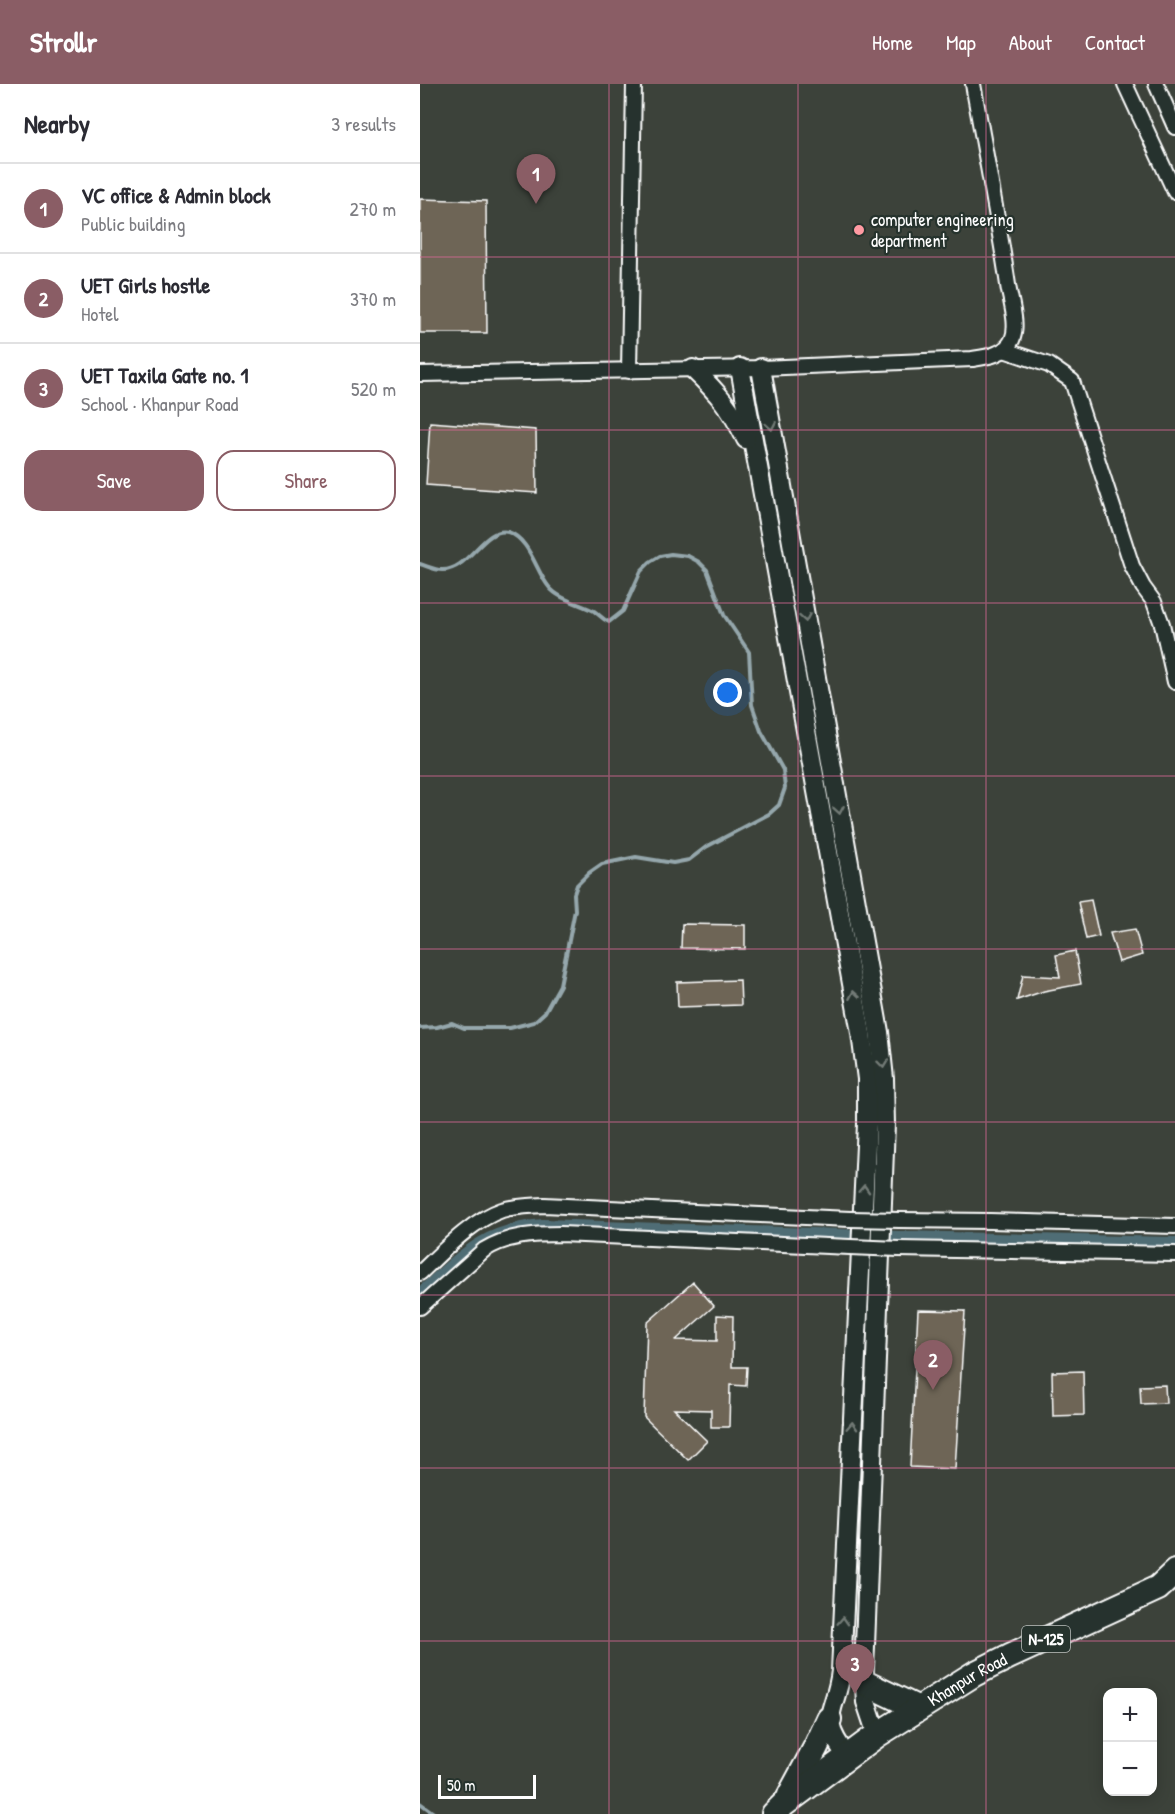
<!DOCTYPE html>
<meta charset="utf-8">
<style>
body{margin:0;font-family:"Patrick Hand",sans-serif;background:#f2f2f3;color:#2b2b33}
.controls{position:absolute;right:18px;bottom:18px;display:grid;overflow:hidden;border-radius:12px;box-shadow:0 3px 15px #0003}
.controls button{width:54px;height:54px;display:grid;place-items:center;padding:0;border:0;border-bottom:2px solid #e1e1e2;background:#fff;color:#2b2b33;font:30px sans-serif}
.scale{position:absolute;left:18px;bottom:15px;width:98px;box-sizing:border-box;padding-left:6px;border:3px solid #fff;border-top:0;font-size:16px;line-height:21px;white-space:nowrap;color:#fff;-webkit-text-stroke:4px #26332d;paint-order:stroke}
.you{position:absolute;left:308px;top:609px;width:21px;height:21px;margin:-15px;border:4px solid #fff;border-radius:50%;background:#1a73e8;box-shadow:0 0 0 9px #1a73e833}
.badge{display:grid;place-items:center;width:39px;height:39px;border-radius:50%;background:#8a5d65;color:#fff;font-size:20px;font-weight:700}
.pin{position:absolute;translate:-50% -50px;filter:drop-shadow(0 2px 3px #0008)}
.pin::after{content:'';position:absolute;top:32px;width:21px;height:18px;background:inherit;clip-path:polygon(0 0,100% 0,50% 100%)}
.list{margin:0;padding:0;list-style:none}
h2{display:flex;justify-content:space-between;align-items:center;height:78px;margin:0;padding:0 24px;font-size:26px}
h2 small{font-size:20px;font-weight:400;color:#7c7c81}
.list li{display:grid;grid-template-columns:39px 1fr auto;gap:18px;align-items:center;box-sizing:border-box;height:90px;padding:0 24px;border-top:2px solid #e1e1e2}
.list b{display:block;font-size:22px;white-space:nowrap}
.list p{margin:0;font-size:20px;white-space:nowrap;color:#7c7c81}
.list em{font-size:20px;font-style:normal;color:#7c7c81}
.actions{display:flex;gap:12px;padding:18px 24px}
.actions a{flex:1;padding:14px 0;border:2px solid #8a5d65;border-radius:18px;text-align:center;font-size:21px;color:#8a5d65}
.actions .main{background:#8a5d65;color:#fff}
.map{position:relative;flex:none;width:755px;height:1730px;overflow:hidden}
header{display:flex;align-items:center;gap:36px;box-sizing:border-box;height:84px;padding:0 30px;background:#8a5d65;color:#fff}
header strong{font-size:28px}
nav{display:flex;gap:33px;margin-inline-start:auto;font-size:21px}
main{display:flex}
aside{flex:1;background:#fff}
.map>svg:first-child{display:block}
.lines{fill:none;stroke-linecap:round;stroke-linejoin:round}
.stream{stroke:#95a7ac;stroke-width:4}
.canal{stroke:#4f6d75;stroke-width:14}
.building{fill:#6e6557;stroke:#fff;stroke-width:1.5}
.minor-casing{stroke:#fff;stroke-width:18}
.tertiary-casing{stroke:#fff;stroke-width:22}
.trunk-casing{stroke:#fff;stroke-width:28}
.minor{stroke:#26332d;stroke-width:14}
.tertiary{stroke:#26332d;stroke-width:18}
.trunk{stroke:#26332d;stroke-width:24}
.minor-bridge-casing{stroke:#fff;stroke-width:18;stroke-linecap:butt}
.minor-bridge{stroke:#26332d;stroke-width:14}
.oneway{stroke:#727a76}
.grid{fill:none;stroke:#d76994;stroke-width:1.5;stroke-opacity:0.55}
.poi-dot{fill:#ff9aa2;stroke:#26332d;stroke-width:2}
.labels{text-anchor:middle;stroke-width:4.5;stroke-linejoin:round;paint-order:stroke}
.shield{fill:#26332d;stroke:#bec2c0;stroke-width:1.5}
.shield-label{font-size:16px;font-weight:bold;fill:#fff}
.poi-label{font-size:18px;fill:#fff;stroke:#26332d;text-anchor:start}
.street-label{font-size:18px;fill:#fff;stroke:#26332d}
</style>
<header>
<strong>Strollr</strong>
<nav><a>Home</a><a>Map</a><a>About</a><a>Contact</a></nav>
</header>
<main>
<aside>
<h2>Nearby<small>3 results</small></h2>
<ul class="list">
<li><span class="badge">1</span><div><b>VC office &amp; Admin block</b><p>Public building</p></div><em>270 m</em></li>
<li><span class="badge">2</span><div><b>UET Girls hostle</b><p>Hotel</p></div><em>370 m</em></li>
<li><span class="badge">3</span><div><b>UET Taxila Gate no. 1</b><p>School · Khanpur Road</p></div><em>520 m</em></li>
</ul>
<div class="actions"><a class="main">Save</a><a>Share</a></div>
</aside>
<div class="map">
<svg width="755" height="1730" viewBox="0 0 755 1730">
<rect width="100%" height="100%" fill="#3c423a"/>
<filter id="ink" filterUnits="userSpaceOnUse"><feTurbulence type="fractalNoise" baseFrequency=".0167" numOctaves="2"/><feDisplacementMap in="SourceGraphic" scale="12" xChannelSelector="R" yChannelSelector="G"/><feConvolveMatrix kernelMatrix="1 2 1 2 8 2 1 2 1" color-interpolation-filters="sRGB"/></filter>
<g filter="url(#ink)">
<g class="lines">
<!-- stream -->
<g class="stream">
<path d="M 0,480 C 7,482 15,486 22,486 C 49,487 64,442 88,448 C 110,455 116,488 129,503 C 138,515 161,520 174,527 C 180,531 182,535 189,538 L 203,527 L 221,487 L 230,478 L 240,472 L 251,470 L 268,472 L 279,478 L 287,486 L 304,531 L 329,568 L 332,621 L 341,647 L 363,686 L 365,704 L 359,721 L 349,730 L 286,763 L 269,776 L 253,779 L 216,773 L 182,780 L 169,789 L 157,801 L 154,810 L 155,826 L 140,901 L 125,928 L 114,938 L 90,944 L 44,944 L 32,939 L 17,943 L 0,944"/>
<polyline points="0,1719 15,1730"/>
</g>
<!-- canal -->
<path class="canal" d="M 0,1211 C 43,1173 62,1147 123,1142 L 480,1154 L 755,1160"/>
</g>
<!-- building -->
<g class="building">
<polygon points="0,115 66,117 67,249 0,249"/>
<polygon points="10,338 116,346 117,409 6,401"/>
<polygon points="671,816 679,852 666,855 658,818"/>
<polygon points="262,840 325,841 325,865 261,864"/>
<polygon points="715,845 722,871 699,878 690,849"/>
<polygon points="655,867 661,900 624,907 597,916 603,891 640,893 636,871"/>
<polygon points="320,896 321,921 258,923 257,898"/>
<polygon points="273,1198 294,1222 256,1256 297,1257 297,1231 313,1232 312,1283 327,1283 326,1302 310,1301 309,1343 291,1343 291,1326 254,1325 287,1357 268,1376 224,1333 227,1239"/>
<polygon points="498,1226 545,1227 535,1385 490,1383"/>
<polygon points="663,1287 664,1331 633,1332 632,1288"/>
<polygon points="745,1301 746,1319 721,1320 720,1302"/>
</g>
<g class="lines">
<defs>
<g id="minor">
<polyline points="705,0 755,108"/>
<polyline points="736,0 755,43"/>
<polyline points="584,266 629,281 652,297 712,482 723,503 734,518 742,540 755,598"/>
<polyline points="209,287 214,0"/>
<path d="M 0,290 L 341,284 L 552,275 C 566,273 585,271 592,256 C 599,241 590,216 588,201 C 578,134 565,67 553,0"/>
<polyline points="480,1136 570,1137 755,1142"/>
<polyline points="479,1165 755,1170"/>
<path d="M 0,1189 C 22,1168 52,1136 82,1126 C 95,1122 110,1122 124,1121 L 430,1135"/>
<path d="M 0,1223 L 64,1166 C 88,1151 113,1150 141,1150 L 430,1163"/>
</g>
<g id="tertiary">
<path d="M 320,284 L 441,949 L 447,995 L 447,1040 L 421,1587 C 416,1629 396,1632 427,1672"/>
<polyline points="341,284 459,948 464,995 465,1040 444,1588 446,1618 457,1651"/>
<path d="M 273,285 C 298,309 311,324 326,355"/>
</g>
<g id="trunk">
<polyline points="445,1599 497,1624"/>
<polyline points="370,1711 396,1663 409,1635"/>
<path id="s1" d="M 354,1730 L 364,1720 L 457,1651 L 554,1590 L 590,1572 L 738,1504 L 755,1488"/>
</g>
</defs>
<!-- minor casing -->
<use href="#minor" class="minor-casing"/>
<!-- tertiary casing -->
<use href="#tertiary" class="tertiary-casing"/>
<!-- trunk casing -->
<use href="#trunk" class="trunk-casing"/>
<!-- minor -->
<use href="#minor" class="minor"/>
<!-- tertiary -->
<use href="#tertiary" class="tertiary"/>
<!-- trunk -->
<use href="#trunk" class="trunk"/>
<defs>
<g id="minor-bridge">
<polyline points="430,1135 480,1136"/>
<polyline points="430,1163 479,1165"/>
</g>
</defs>
<!-- minor-bridge casing -->
<use href="#minor-bridge" class="minor-bridge-casing"/>
<!-- minor-bridge -->
<use href="#minor-bridge" class="minor-bridge"/>
</g>
<!-- one-way arrows -->
<defs><path id="oneway-chevron" d="M-2-3.5L2.5 0L-2 3.5" fill="none" stroke-width="1.6" stroke-linecap="round" stroke-linejoin="round" transform="scale(1.5)"/></defs>
<g class="oneway">
<use href="#oneway-chevron" transform="translate(351 342) rotate(80)"/>
<use href="#oneway-chevron" transform="translate(385 534) rotate(80)"/>
<use href="#oneway-chevron" transform="translate(419 726) rotate(80)"/>
<use href="#oneway-chevron" transform="translate(434 911) rotate(-100)"/>
<use href="#oneway-chevron" transform="translate(463 980) rotate(83)"/>
<use href="#oneway-chevron" transform="translate(444 1105) rotate(-87)"/>
<use href="#oneway-chevron" transform="translate(432 1342) rotate(-87)"/>
<use href="#oneway-chevron" transform="translate(423 1537) rotate(-87)"/>
</g>
</g>
<!-- grid -->
<path class="grid" d="M 189,0 L 189,1730M 378,0 L 378,1730M 566,0 L 566,1730M 0,173 L 755,173M 0,346 L 755,346M 0,519 L 755,519M 0,692 L 755,692M 0,865 L 755,865M 0,1038 L 755,1038M 0,1211 L 755,1211M 0,1384 L 755,1384M 0,1557 L 755,1557"/>
<!-- markers -->
<circle class="poi-dot" cx="439" cy="146" r="6"/>
<g class="labels">
<!-- shield labels -->
<rect class="shield" x="602" y="1542" width="48" height="26" rx="4.5"/>
<g class="shield-label">
<text x="626" y="1561">N-125</text>
</g>
<!-- poi labels -->
<g class="poi-label">
<text x="451" y="142">computer engineering<tspan x="451" dy="21">department</tspan></text>
</g>
<!-- street labels -->
<g class="street-label">
<text dy="6" stroke="none"><textPath href="#s1" startOffset="236">Khanpur Road</textPath></text>
</g>
</g>
</svg>
<div class="controls">
<button>+</button>
<button>−</button>
</div>
<div class="scale">50 m</div>
<div class="you"></div>
<div class="pin badge" style="left:116px;top:120px">1</div>
<div class="pin badge" style="left:513px;top:1306px">2</div>
<div class="pin badge" style="left:435px;top:1610px">3</div>
</div>
</main>
